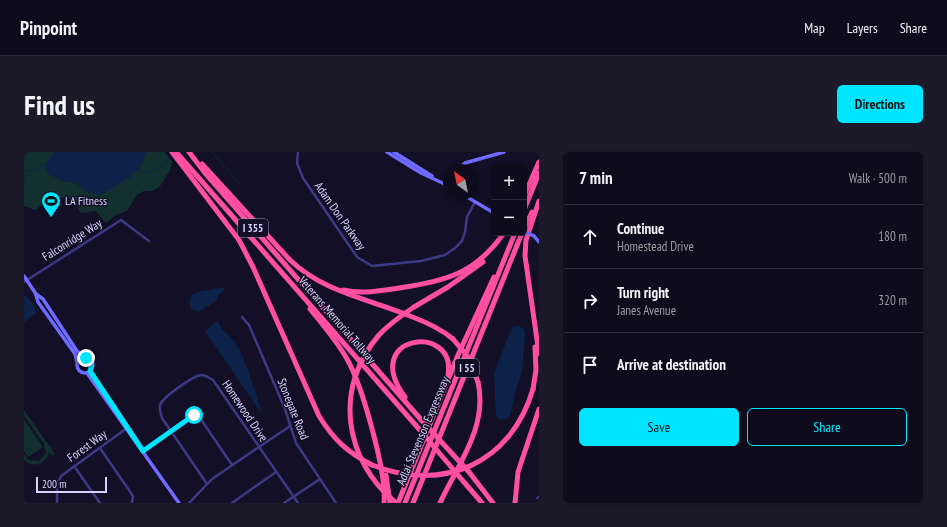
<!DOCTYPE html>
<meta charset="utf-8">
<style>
body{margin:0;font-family:"PT Sans Narrow",sans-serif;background:#1c1929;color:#f1f3f6}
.controls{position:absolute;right:12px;top:12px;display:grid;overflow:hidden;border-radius:6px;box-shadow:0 2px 6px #0003}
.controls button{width:36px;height:36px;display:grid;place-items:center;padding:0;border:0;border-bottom:1px solid #2e2b3b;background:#0e0b1c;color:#f1f3f6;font:20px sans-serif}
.compass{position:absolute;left:419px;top:12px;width:36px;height:36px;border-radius:50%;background:#0e0b1c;box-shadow:0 2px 6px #0003;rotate:327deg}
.scale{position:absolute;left:12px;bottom:10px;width:71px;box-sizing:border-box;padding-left:4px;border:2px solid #d9d4ff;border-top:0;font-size:11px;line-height:14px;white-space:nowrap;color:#d9d4ff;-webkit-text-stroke:3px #130f26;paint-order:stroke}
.stop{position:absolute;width:12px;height:12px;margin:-9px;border:3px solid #00e5ff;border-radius:50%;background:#fff}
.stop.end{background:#00e5ff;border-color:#fff;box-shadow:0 1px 4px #0008}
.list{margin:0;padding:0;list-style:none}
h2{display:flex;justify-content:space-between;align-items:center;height:52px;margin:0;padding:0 16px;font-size:17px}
h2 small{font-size:13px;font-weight:400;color:#9b9ba3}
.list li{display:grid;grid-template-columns:26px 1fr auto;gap:12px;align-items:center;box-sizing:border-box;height:64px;padding:0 16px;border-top:1px solid #2e2b3b}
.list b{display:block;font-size:15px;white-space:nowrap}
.list p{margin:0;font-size:13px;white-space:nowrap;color:#9b9ba3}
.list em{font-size:13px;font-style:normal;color:#9b9ba3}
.actions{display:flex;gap:8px;padding:12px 16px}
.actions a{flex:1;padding:9px 0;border:1px solid #00e5ff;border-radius:6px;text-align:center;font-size:14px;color:#00e5ff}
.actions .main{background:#00e5ff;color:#111}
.icon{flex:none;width:22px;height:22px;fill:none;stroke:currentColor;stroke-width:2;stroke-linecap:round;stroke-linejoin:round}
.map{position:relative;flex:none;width:515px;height:351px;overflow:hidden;border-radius:6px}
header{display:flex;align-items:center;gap:24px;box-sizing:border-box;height:56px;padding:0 20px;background:#0e0b1c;border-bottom:1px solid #2e2b3b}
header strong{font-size:19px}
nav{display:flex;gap:22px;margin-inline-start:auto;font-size:14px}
.intro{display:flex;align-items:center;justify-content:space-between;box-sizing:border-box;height:96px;padding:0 24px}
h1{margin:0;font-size:28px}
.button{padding:10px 18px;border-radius:6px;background:#00e5ff;color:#111;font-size:14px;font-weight:700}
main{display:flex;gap:24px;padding:0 24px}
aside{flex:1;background:#0e0b1c;border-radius:6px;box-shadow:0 2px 6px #0003}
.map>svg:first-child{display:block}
.green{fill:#12302f}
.water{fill:#0c2248}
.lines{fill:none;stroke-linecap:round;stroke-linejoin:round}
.stream{stroke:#0c2248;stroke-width:1}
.street{stroke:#3d3a85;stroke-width:2.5}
.secondary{stroke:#6f6bff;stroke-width:3.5}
.highway{stroke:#ff4fa3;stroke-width:5}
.secondary-bridge{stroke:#6f6bff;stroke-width:3.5}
.highway-bridge{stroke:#ff4fa3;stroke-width:5}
.route{stroke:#00e5ff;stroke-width:5}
.labels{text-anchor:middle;stroke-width:3;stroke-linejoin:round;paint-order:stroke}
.shield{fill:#130f26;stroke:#9e99be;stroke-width:1}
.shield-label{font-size:11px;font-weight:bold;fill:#d9d4ff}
.poi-label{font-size:12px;fill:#d9d4ff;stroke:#130f26;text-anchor:start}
.street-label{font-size:12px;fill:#d9d4ff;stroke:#130f26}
</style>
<header>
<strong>Pinpoint</strong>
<nav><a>Map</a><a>Layers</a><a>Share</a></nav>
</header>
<div class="intro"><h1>Find us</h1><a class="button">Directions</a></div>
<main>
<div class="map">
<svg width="515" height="351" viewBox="0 0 515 351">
<rect width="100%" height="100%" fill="#130f26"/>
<!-- green -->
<g class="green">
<path d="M 0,0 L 30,0 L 27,7 L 23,10 L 36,28 L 52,31 L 62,39 L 76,43 C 93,30 118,24 121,0 L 141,0 L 148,10 L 146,18 L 136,34 L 129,39 L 120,39 L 113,43 L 103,59 L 92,63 L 82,71 L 72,59 L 57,61 C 50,50 51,47 39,45 C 23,43 23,50 11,58 L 0,54 Z"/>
<path d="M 0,258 L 31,302 L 28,304 L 25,300 C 22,313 9,316 0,308 L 0,302 L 5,308 L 15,309 L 22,301 L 20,292 L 0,264 Z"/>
<polygon points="0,267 19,295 4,305 0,299"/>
</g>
<!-- water -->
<g class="water">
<polygon points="30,0 121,0 121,2 115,16 105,26 76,43 61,39 52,31 36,28 24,22 21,15"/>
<polygon points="195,136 200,136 200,139 195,142 191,150 174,160 168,158 165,151 167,144 174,140"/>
<path d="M 0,143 C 6,146 12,155 12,161 L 0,170 Z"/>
<path d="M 194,168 C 197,181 205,181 211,190 C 224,212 231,240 239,264 L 181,179 Z"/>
<polygon points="494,173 500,177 501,183 498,221 491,240 487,262 482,268 474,267 472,264 470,221 488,175"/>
</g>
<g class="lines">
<!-- stream -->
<g class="stream">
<polyline points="188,0 216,32"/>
<polyline points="112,18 123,21 143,11 145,6"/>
<polyline points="0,19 12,17 23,11"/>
<polyline points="0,21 0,34"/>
</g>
<!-- street -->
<g class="street">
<polyline points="274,0 273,11 279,26 333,105 348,114 397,109 421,103 431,96 438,89 441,80 443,65 451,50"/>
<polyline points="0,130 97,68 125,89"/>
<polyline points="218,165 225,173 261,257 272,291 312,351"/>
<polyline points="76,296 109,344 108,351"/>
<polyline points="119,299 170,263 176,266 208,313"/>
<polyline points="50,314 76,351"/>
<path d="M 183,332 L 138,266 C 137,262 135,258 136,253 C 139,245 169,224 177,223 C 182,223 185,226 189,228 L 274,351"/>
<polyline points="513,346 515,345"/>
<polyline points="33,351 33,333 37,324 103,276"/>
<polyline points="165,351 188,327 266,274"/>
<polyline points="208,351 252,320"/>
<polyline points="260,351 296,327"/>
</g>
<!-- secondary -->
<g class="secondary">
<polyline points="363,0 397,21 425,34"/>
<polyline points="370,0 408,24"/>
<polyline points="433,18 441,11 480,0"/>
<polyline points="438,42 470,61"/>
<polyline points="510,84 515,90"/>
<polyline points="0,124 12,142 19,147 53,199 62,206"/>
<polyline points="12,143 14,150 51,202 53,210"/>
<circle cx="61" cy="213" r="8"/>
<polyline points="66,219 91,255 92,259"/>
<polyline points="63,221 155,351"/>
</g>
<!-- highway -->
<g class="highway">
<path d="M 148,0 L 215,88 L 229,115 L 295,264 C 310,288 323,300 348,313"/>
<polyline points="165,0 181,21 400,271"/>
<polyline points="153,1 395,277"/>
<path d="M 178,12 L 266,108 C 299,140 345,147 386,164 C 402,170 416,176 429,187"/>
<polyline points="500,44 515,10"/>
<polyline points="515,49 502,88 501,104 515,202"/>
<polyline points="500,58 515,21"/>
<polyline points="500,77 508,60"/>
<path d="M 319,138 C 338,142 356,139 375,136 C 422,129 451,122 480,81"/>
<polyline points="390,155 424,135 459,110"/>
<path d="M 286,157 C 299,173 313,189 323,207 C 338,233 363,321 360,351"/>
<polyline points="509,237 512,218 511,195"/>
<path d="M 381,245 C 335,183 433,170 424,223"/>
<polyline points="445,320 469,351"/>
<polyline points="362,323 366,351"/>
<polyline points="439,329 458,351"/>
<polyline points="374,351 434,203 470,125"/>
<polyline points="381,351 491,81"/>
<polyline points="389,351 498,81"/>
<path d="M 416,351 C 434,312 464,275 454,230"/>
<polyline points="491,351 494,320 515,257"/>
</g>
<!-- secondary-bridge -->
<polyline class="secondary-bridge" points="500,79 510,84"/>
<!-- highway-bridge -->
<g class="highway-bridge">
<polyline points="429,187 444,205 454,230"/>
<polyline points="400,271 445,320"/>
<polyline points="395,277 439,329"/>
<path d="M 348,313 C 419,341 487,312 509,237"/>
<path d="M 372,351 C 320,308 309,236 355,183 C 365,172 378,163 390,155"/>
</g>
</g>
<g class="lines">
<!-- route -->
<polyline class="route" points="62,206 68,211 66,219 119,299 170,263"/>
</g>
<!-- icons -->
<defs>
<symbol id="stadium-pin" viewBox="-11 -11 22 30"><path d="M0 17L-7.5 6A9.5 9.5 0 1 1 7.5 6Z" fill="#00e5ff" stroke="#130f26"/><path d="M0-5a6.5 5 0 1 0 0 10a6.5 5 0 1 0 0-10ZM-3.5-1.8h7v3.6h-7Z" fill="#111"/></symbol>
</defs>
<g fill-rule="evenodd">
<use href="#stadium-pin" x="16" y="38" width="22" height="30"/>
</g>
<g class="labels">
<!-- shield labels -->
<g class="shield">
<rect x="214" y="67" width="30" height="18" rx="3"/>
<rect x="431" y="207" width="24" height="18" rx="3"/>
</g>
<g class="shield-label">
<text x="229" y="80">I 355</text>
<text x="443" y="220">I 55</text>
</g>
<!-- poi labels -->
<g class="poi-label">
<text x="41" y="53">LA Fitness</text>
</g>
<!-- street labels -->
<g class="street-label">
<text transform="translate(316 64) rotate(55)" y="4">Adam Don Parkway</text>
<text transform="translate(48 88) rotate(-32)" y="4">Falconridge Way</text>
<text transform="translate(313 168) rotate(49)" y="4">Veterans Memorial Tollway</text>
<text transform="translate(269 257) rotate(68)" y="4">Stonegate Road</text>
<text transform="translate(221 259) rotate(56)" y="4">Homewood Drive</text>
<text transform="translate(399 279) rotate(-67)" y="4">Adlai Stevenson Expressway</text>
<text transform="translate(63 294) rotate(-36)" y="4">Forest Way</text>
</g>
</g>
</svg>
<div class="controls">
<button>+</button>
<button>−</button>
</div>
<svg class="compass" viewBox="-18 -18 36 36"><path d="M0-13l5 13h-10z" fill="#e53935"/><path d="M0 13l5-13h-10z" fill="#9b9ba3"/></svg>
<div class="scale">200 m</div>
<div class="stop" style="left:170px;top:263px"></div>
<div class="stop end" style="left:62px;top:206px"></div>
</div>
<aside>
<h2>7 min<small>Walk · 500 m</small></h2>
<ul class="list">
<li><svg class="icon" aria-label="ahead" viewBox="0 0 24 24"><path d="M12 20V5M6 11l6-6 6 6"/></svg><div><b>Continue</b><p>Homestead Drive</p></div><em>180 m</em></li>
<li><svg class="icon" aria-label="right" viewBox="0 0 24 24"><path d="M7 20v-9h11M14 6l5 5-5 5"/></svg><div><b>Turn right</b><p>Janes Avenue</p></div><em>320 m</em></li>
<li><svg class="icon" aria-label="arrive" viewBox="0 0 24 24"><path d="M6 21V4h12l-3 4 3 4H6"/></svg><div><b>Arrive at destination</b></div></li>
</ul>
<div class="actions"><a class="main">Save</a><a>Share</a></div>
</aside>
</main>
